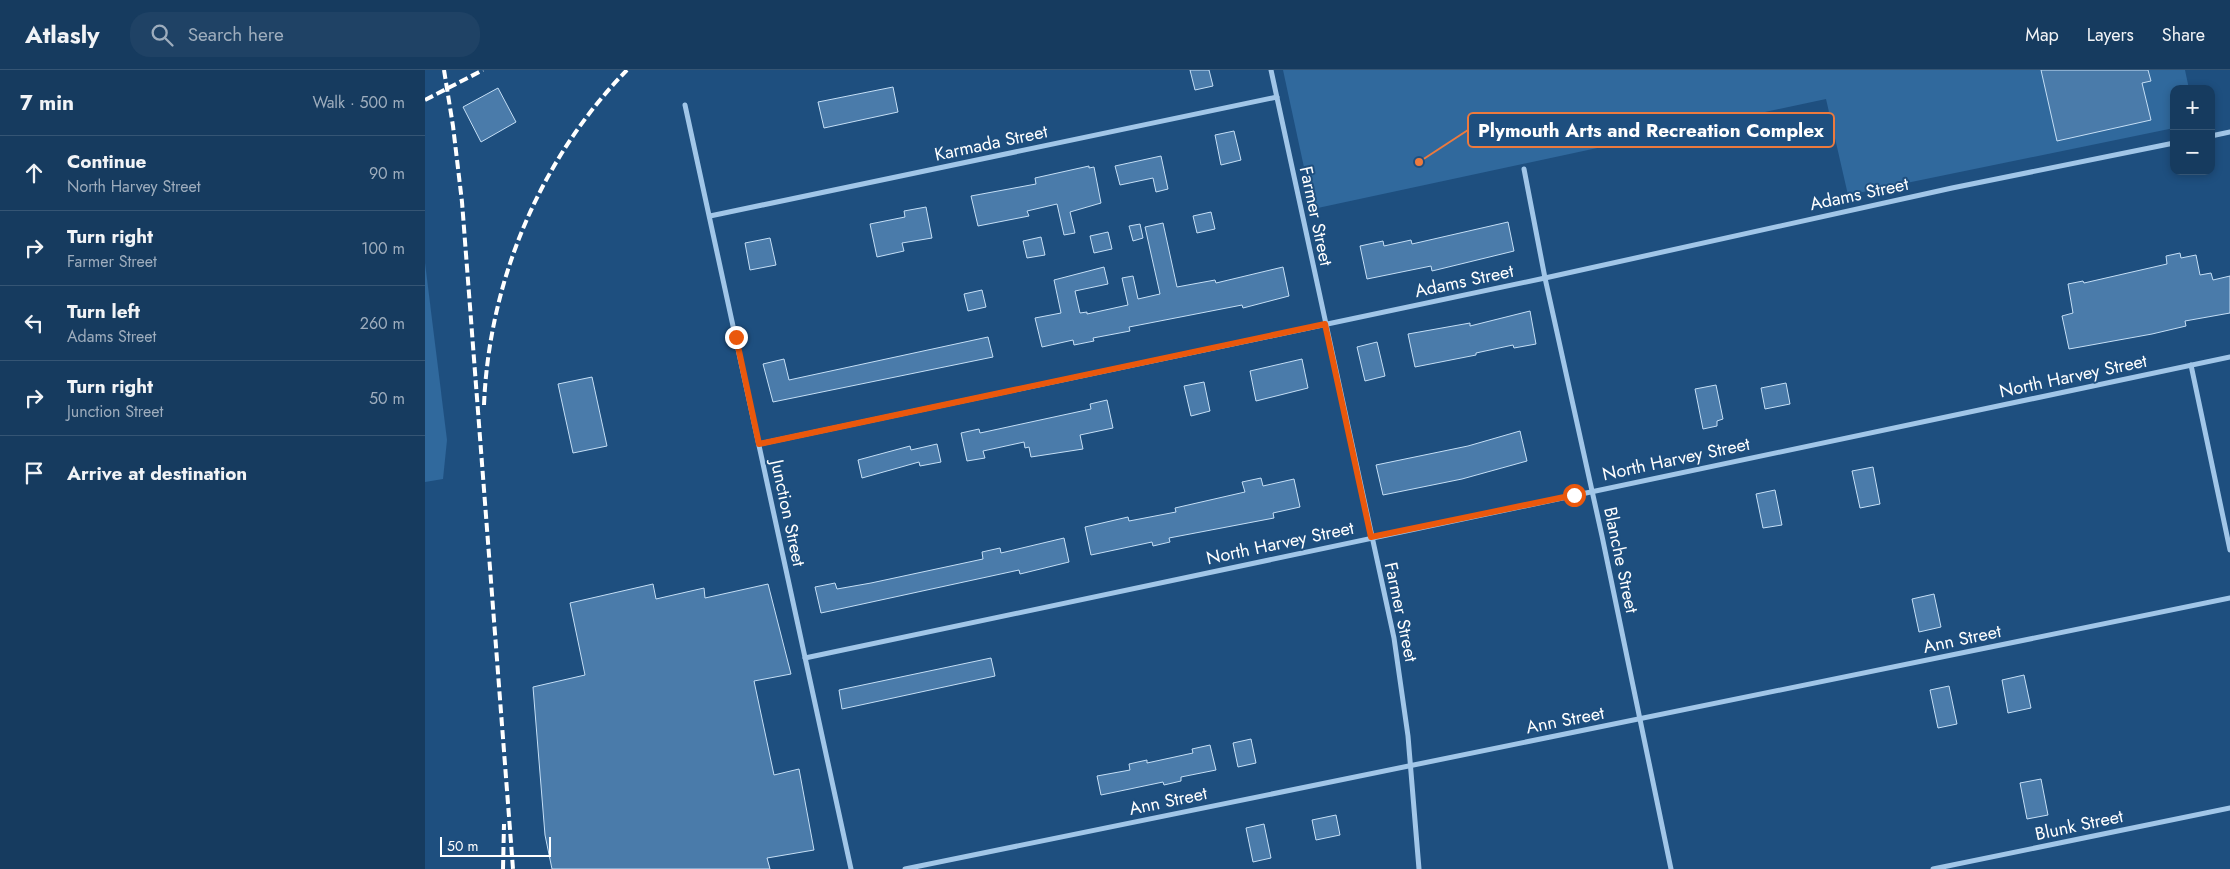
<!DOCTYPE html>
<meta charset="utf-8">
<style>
body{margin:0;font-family:Jost,sans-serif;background:#1f4265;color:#f1f3f6}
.controls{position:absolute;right:15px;top:15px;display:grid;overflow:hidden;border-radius:10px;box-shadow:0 2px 8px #0003}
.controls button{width:45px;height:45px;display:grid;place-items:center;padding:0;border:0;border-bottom:1px solid #355574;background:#163b5f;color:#f1f3f6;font:25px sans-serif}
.scale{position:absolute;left:15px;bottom:12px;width:111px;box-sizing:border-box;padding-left:5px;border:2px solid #fff;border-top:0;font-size:14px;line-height:18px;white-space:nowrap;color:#fff;-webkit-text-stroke:4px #1e4f7f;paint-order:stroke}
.stop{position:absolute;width:15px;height:15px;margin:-11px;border:4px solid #ea580c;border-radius:50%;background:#fff}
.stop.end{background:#ea580c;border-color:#fff;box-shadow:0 1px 5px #0008}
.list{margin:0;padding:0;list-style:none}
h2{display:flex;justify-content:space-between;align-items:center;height:65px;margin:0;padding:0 20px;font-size:21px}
h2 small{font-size:16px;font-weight:400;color:#9eadbd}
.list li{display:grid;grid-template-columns:32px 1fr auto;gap:15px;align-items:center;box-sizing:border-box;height:75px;padding:0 20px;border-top:1px solid #355574}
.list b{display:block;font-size:19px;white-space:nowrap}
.list p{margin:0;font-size:16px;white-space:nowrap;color:#9eadbd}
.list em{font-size:16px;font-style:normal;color:#9eadbd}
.icon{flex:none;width:28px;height:28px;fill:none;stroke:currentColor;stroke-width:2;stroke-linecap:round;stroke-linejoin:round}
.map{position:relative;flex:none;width:1805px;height:799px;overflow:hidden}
header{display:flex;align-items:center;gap:30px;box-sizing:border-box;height:70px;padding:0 25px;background:#163b5f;border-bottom:1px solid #355574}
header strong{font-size:24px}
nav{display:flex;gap:28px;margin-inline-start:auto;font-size:18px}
.search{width:350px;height:45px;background:#1f4265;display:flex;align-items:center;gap:12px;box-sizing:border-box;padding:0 18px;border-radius:20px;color:#9eadbd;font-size:19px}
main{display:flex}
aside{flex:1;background:#163b5f}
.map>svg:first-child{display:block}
.green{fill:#30699d}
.building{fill:#4a7baa;stroke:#c5dff6}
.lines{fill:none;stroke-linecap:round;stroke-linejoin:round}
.street{stroke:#a1c6e8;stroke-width:5}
.rail{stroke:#fff;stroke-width:4;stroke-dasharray:9 4;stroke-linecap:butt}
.route{stroke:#ea580c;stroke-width:6}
.labels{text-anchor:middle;stroke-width:4;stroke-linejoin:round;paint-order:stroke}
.street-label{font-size:18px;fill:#fff;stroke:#1e4f7f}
.leader{fill:none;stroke:#ed7a3d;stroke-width:2}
.callout-dot{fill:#ed7a3d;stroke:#1e4f7f;stroke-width:2}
.callout{fill:#1e4f7f;stroke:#ed7a3d;stroke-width:2}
.callout-label{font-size:19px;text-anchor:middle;font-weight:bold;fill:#fff}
</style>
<header>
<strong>Atlasly</strong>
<div class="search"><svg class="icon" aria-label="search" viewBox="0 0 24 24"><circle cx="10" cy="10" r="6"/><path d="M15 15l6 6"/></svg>Search here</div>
<nav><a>Map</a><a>Layers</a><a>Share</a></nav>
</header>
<main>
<aside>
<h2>7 min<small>Walk · 500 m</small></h2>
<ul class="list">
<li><svg class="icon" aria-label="ahead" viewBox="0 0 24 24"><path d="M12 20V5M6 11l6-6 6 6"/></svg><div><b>Continue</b><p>North Harvey Street</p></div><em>90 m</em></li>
<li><svg class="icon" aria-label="right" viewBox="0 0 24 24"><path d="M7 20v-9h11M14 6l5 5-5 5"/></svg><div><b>Turn right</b><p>Farmer Street</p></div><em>100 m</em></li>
<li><svg class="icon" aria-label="left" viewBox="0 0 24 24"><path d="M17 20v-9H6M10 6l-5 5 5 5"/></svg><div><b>Turn left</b><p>Adams Street</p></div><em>260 m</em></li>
<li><svg class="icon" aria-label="right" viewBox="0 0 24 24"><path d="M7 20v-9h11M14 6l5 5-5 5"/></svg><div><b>Turn right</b><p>Junction Street</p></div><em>50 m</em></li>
<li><svg class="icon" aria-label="arrive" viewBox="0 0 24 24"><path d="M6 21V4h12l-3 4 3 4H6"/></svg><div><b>Arrive at destination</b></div></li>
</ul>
</aside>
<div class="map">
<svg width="1805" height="799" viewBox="0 0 1805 799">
<rect width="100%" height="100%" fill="#1e4f7f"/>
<!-- green -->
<g class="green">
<polygon points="858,0 1760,0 1764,19 1749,19 1749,58 1423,125 1401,29 888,139"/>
<polygon points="0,193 22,370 18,409 0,412"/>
</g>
<!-- building -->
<g class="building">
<polygon points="765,0 784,0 788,16 770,20"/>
<polygon points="1616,0 1723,0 1726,11 1717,13 1726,50 1632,71"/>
<polygon points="468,17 473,42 399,58 393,32"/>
<polygon points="73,18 91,52 56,72 38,37"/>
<polygon points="809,61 816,90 796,95 790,65"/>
<polygon points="736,86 743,119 731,122 728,108 695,115 690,96"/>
<polygon points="664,96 664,98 669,97 676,133 645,142 650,163 639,165 632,134 602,141 604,146 553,156 546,126 611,114 610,108"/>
<polygon points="501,137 507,168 477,173 479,181 452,187 445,154 480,147 479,141"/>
<polygon points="786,142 790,159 772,163 768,146"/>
<polygon points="1083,152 1089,181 1007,201 1006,196 942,209 935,176 958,171 959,176 986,170 987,174"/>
<polygon points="738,153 752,217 790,210 791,213 858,197 864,226 818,238 817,235 704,257 705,261 668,268 669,271 649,275 648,270 617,277 610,248 636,243 629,210 679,197 683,214 650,221 655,243 662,242 662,244 703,235 697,208 708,206 713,229 735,224 720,157"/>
<polygon points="715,154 718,168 708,171 704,156"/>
<polygon points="683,162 687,179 669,183 665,166"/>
<polygon points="616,167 620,185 602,188 598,171"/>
<polygon points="345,168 351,195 325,200 320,173"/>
<polygon points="1755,183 1756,188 1771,185 1775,205 1786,203 1788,210 1805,206 1805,243 1760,251 1761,256 1727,264 1644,279 1637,246 1648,243 1643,214 1658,211 1659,213 1742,194 1741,186"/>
<polygon points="557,220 561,237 543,241 539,224"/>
<polygon points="1105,241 1111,274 1089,278 1088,275 1051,283 1051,285 990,297 983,264 1045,253 1045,256"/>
<polygon points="563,267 568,287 348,332 338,294 359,289 364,310"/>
<polygon points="952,272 960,306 940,311 932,277"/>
<polygon points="877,289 883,318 831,331 825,301"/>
<polygon points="167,307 182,376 148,383 133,314"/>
<polygon points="779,312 785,341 766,346 759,316"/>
<polygon points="1361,313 1365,334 1340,339 1336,318"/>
<polygon points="1291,315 1298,349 1292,351 1292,356 1278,359 1270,319"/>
<polygon points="682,330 688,358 655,365 658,379 606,387 604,377 600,378 599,372 558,381 560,388 542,391 536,363 554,359 555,363 666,339 665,334"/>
<polygon points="1095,361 1102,391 1037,409 958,425 951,395 1043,376"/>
<polygon points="512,374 516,392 495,396 494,392 437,408 433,390 485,376 486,380"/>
<polygon points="1448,397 1455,434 1435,438 1427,401"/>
<polygon points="836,408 838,416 869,409 875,437 848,443 849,448 744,468 745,472 728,476 727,472 666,485 660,457 703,447 704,451 751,442 750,438 820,422 817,412"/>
<polygon points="1350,420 1357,455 1338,458 1331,424"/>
<polygon points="639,468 644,492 595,504 594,500 396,543 390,517 410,513 412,519 446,513 558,489 557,482 575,478 576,483"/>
<polygon points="228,514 231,529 279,518 280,528 343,514 366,604 329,611 349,705 374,699 389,780 342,788 345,799 127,799 120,765 108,617 160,605 145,533"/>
<polygon points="1509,524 1516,557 1494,562 1487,529"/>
<polygon points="566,588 570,606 417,639 414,620"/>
<polygon points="1599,605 1606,638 1583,643 1577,610"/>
<polygon points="1524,616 1532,654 1513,658 1505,620"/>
<polygon points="826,669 831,693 813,697 808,673"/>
<polygon points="785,675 791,700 756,707 756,711 739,715 738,712 676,725 672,706 705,700 704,694 722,690 722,693 768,683 767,679"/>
<polygon points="1616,709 1623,745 1602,749 1595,713"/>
<polygon points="911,745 915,765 891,770 887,750"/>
<polygon points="839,754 846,788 828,792 821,758"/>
</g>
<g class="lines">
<!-- street -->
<g class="street">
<polyline points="846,0 969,568 983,666 994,799"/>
<polyline points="260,35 426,799"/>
<polyline points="1786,66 1805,62"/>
<polyline points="1099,99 1120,208 1177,466 1246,799"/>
<polyline points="285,146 852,27"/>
<polyline points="1766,295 1805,480"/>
<polyline points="334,374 1120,208 1527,118 1749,73"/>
<polyline points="380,588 1805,287"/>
<polyline points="480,799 1805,528"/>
<polyline points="1508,799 1805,738"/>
</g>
<!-- rail -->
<g class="rail">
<polyline points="19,0 28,56 37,132 88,799"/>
<polyline points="0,30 58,0"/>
<path d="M 59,335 C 64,211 115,89 202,0"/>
<polyline points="78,799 79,754"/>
</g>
</g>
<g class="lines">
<!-- route -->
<polyline class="route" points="311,267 334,374 900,254 946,467 1149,425"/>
</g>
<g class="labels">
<!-- street labels -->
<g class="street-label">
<text transform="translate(566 73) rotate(-12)" y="6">Karmada Street</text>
<text transform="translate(1434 124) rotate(-12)" y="6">Adams Street</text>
<text transform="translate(891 146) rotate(78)" y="6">Farmer Street</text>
<text transform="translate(1039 211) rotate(-12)" y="6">Adams Street</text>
<text transform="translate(1648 306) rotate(-12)" y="6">North Harvey Street</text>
<text transform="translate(1251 389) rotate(-12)" y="6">North Harvey Street</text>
<text transform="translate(363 443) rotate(78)" y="6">Junction Street</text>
<text transform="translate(855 473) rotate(-12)" y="6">North Harvey Street</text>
<text transform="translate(1196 490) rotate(78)" y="6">Blanche Street</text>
<text transform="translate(976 542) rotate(78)" y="6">Farmer Street</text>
<text transform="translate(1537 569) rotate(-12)" y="6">Ann Street</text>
<text transform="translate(1140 650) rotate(-11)" y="6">Ann Street</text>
<text transform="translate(743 731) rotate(-12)" y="6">Ann Street</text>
<text transform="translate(1654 755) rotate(-12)" y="6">Blunk Street</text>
</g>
</g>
<!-- callouts -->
<path class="leader" d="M994 92L1043 60"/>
<circle class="callout-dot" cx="994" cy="92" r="5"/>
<rect class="callout" x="1043" y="43" width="366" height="34" rx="5"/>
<g class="callout-label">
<text x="1226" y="67">Plymouth Arts and Recreation Complex</text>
</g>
</svg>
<div class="controls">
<button>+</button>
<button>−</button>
</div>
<div class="scale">50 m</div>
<div class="stop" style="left:1149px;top:425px"></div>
<div class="stop end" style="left:311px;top:267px"></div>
</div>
</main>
